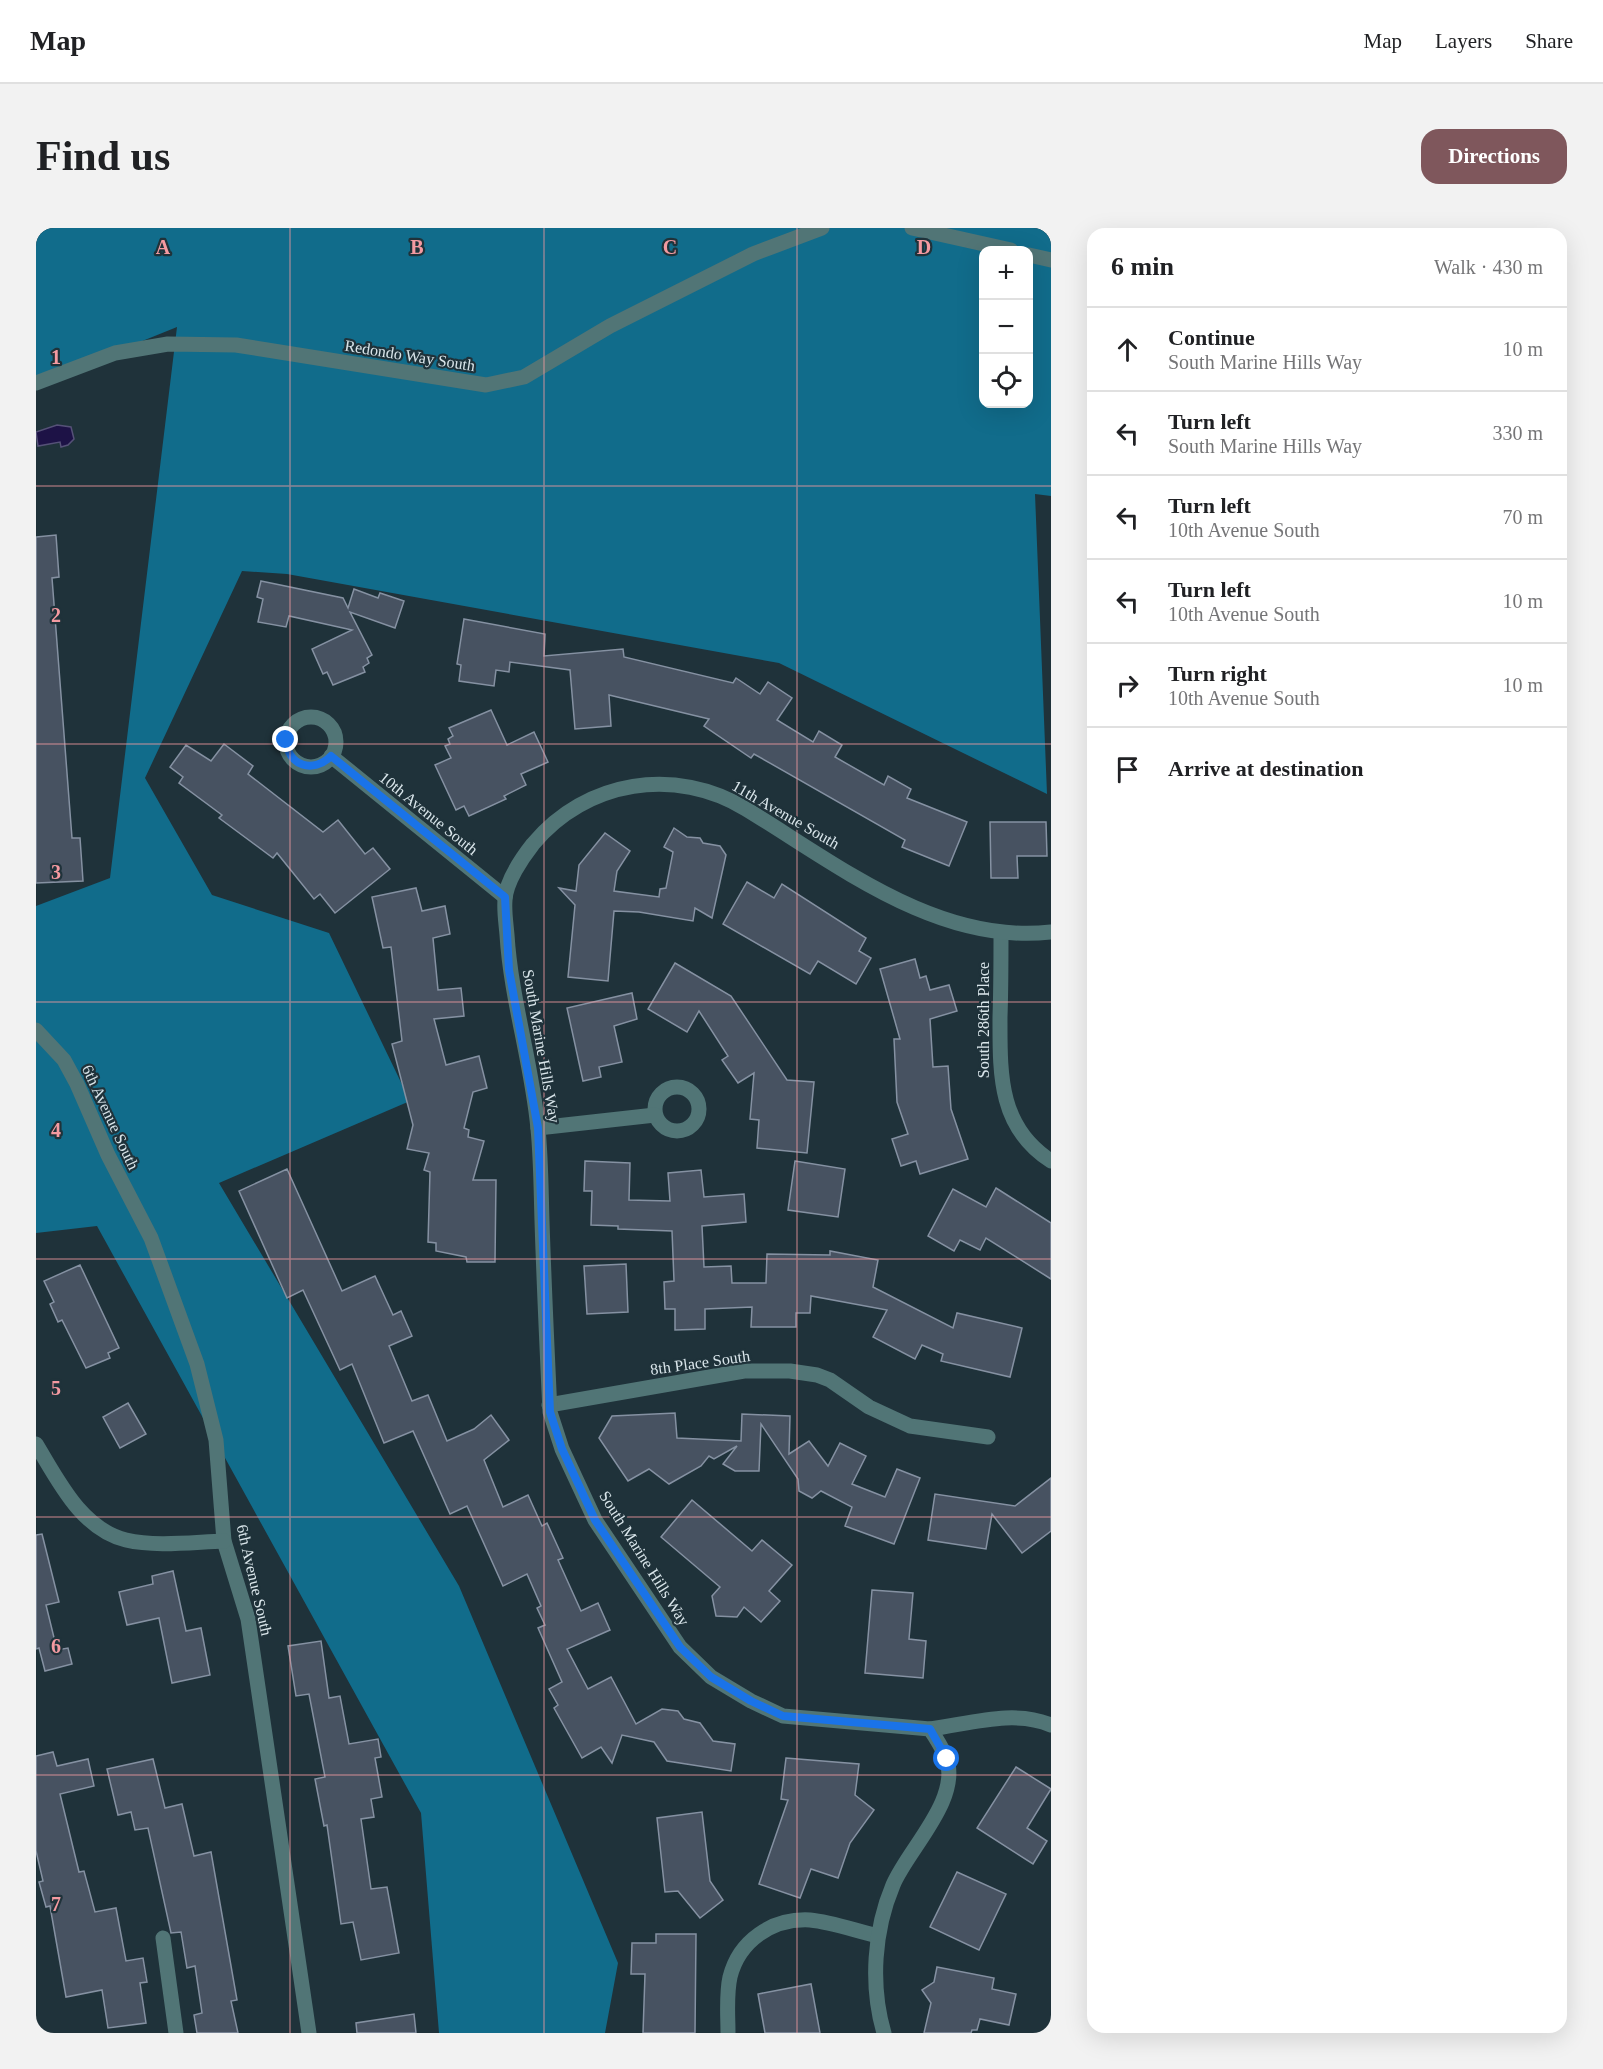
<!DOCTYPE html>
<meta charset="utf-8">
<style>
body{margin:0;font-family:Georgia,serif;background:#f2f2f2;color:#202124}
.controls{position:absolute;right:18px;top:18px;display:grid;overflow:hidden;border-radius:12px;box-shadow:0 6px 24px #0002}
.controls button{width:54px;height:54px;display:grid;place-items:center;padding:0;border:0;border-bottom:2px solid #e0e0e0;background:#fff;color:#202124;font:30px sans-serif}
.stop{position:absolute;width:18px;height:18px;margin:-14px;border:4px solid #1a73e8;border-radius:50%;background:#fff}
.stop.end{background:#1a73e8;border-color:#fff;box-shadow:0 2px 6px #0008}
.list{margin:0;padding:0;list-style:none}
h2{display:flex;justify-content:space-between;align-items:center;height:78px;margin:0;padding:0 24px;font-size:26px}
h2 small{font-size:20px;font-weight:400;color:#757577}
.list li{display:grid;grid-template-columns:39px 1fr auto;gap:18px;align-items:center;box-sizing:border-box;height:84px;padding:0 24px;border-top:2px solid #e0e0e0}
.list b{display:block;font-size:22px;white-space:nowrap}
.list p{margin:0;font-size:20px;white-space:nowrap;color:#757577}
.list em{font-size:20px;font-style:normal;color:#757577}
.icon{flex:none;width:33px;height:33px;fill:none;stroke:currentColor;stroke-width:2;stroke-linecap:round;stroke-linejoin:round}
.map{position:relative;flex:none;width:1015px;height:1805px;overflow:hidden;border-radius:18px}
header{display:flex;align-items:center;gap:36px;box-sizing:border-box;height:84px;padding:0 30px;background:#fff;border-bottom:2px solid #e0e0e0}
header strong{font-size:28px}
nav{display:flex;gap:33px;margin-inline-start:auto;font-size:21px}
.intro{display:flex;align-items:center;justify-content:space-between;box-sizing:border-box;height:144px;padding:0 36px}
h1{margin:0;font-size:42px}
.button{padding:15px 27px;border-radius:18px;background:#7f575c;color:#fff;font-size:21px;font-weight:700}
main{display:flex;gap:36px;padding:0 36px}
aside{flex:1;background:#fff;border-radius:18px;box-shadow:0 6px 24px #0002}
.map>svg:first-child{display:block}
.forest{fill:#116c8b;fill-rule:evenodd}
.water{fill:#1d1246;stroke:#555177;stroke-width:1.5}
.building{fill:#475261;stroke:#8591a2;stroke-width:1.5}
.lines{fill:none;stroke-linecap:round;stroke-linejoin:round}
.minor{stroke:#517576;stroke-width:15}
.route{stroke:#1a73e8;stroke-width:8}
.grid{fill:none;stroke:#f49aa1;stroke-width:1.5;stroke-opacity:0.55}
.labels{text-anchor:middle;stroke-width:4.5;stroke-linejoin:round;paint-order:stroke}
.street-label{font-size:16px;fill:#d9e5ea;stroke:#1f323a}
.grid-label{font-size:20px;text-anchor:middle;font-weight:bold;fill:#f49aa1;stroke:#1f323a;stroke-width:4.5;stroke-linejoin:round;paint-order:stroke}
</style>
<header>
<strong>Map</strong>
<nav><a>Map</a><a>Layers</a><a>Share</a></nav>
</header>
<div class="intro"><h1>Find us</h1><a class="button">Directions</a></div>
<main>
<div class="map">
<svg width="1015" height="1805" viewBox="0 0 1015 1805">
<rect width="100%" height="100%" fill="#1f323a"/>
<!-- forest -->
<path class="forest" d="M 0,0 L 1015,0 L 1015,268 L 999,266 L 1011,566 L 743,435 L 251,346 L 206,343 L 109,550 L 176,667 L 293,705 L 374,873 L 183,955 L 423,1358 L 582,1735 L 569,1805 L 403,1805 L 385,1585 L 61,998 L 0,1005 L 0,678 L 74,650 L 141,99 L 0,156 ZM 948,22 L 993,22 L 993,176 L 948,176 Z"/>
<!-- water -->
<polygon class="water" points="21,197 35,199 38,211 32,217 25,219 24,214 2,218 0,204"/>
<!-- building -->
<g class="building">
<polygon points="20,307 23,349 16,350 36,610 44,610 47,653 0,655 0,309"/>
<polygon points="225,353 307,370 312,380 318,361 342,370 344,365 368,373 359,400 314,384 336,427 331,430 333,435 327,439 329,444 297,457 291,444 287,446 276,421 316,402 253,388 250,399 222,394 227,371 221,369"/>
<polygon points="428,391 509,406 508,428 587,421 588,429 697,455 700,450 724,466 732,454 756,470 741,492 777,514 783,503 806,517 799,529 848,557 852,548 875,561 871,570 931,594 913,638 866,619 869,612 718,526 715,530 668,498 673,491 573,467 575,498 539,501 534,442 474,434 473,444 460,442 458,458 423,453 425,437 421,436"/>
<polygon points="455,482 471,517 498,504 512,534 485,546 490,557 468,568 470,571 433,588 428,578 420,582 399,537 415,530 409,518 414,516 412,511 417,508 413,500"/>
<polygon points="188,516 217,538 212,546 287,604 302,592 329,626 337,620 354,641 299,685 284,666 278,671 241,625 237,630 183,590 186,587 143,555 147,549 134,539 150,517 175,533"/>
<polygon points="954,594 1010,594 1011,628 981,628 982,650 955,650"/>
<polygon points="638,600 651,609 664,610 667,615 684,618 690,627 676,690 659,680 657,693 603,684 578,683 572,753 532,749 539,677 523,660 540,663 543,637 569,605 594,623 581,643 578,663 623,669 624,661 630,660 637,624 628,619"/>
<polygon points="711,654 738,670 746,656 830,710 823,723 835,730 820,756 782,733 774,746 687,696"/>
<polygon points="380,660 386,683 409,678 414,706 397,710 402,762 425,760 428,788 398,791 410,837 443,828 451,860 437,864 428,900 433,902 432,909 448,913 437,952 460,952 459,1034 431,1034 430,1029 400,1023 400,1015 392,1014 394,944 388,942 393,925 371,921 377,897 356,816 366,813 355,719 347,720 336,669"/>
<polygon points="879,731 884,750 890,748 894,762 913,757 921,783 894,791 897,839 912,838 915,881 932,931 884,946 880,933 865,938 856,911 872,906 861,874 858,811 864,811 844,741"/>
<polygon points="639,735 695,768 751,852 778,854 771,925 721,920 723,892 714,891 718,845 702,855 686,832 692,828 663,783 651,804 612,781"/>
<polygon points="596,765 601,791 578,798 586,834 563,839 565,849 547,853 531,780"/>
<polygon points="549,933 594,935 593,972 634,973 632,945 665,942 668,969 708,966 710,994 666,998 668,1039 695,1038 696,1055 730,1055 731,1026 794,1027 794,1023 842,1032 837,1059 917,1100 921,1085 986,1100 974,1149 905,1133 907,1126 886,1117 879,1131 837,1109 851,1082 775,1068 774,1085 760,1085 760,1099 715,1099 716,1079 669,1081 669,1101 639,1102 639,1081 629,1081 628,1054 638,1053 636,1003 582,1001 582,998 555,997 556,963 548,963"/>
<polygon points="759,933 809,941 802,989 752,982"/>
<polygon points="251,941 306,1063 339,1048 357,1087 365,1083 376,1108 353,1118 376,1173 392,1167 411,1213 438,1201 455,1187 473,1212 448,1232 467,1279 492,1267 506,1298 511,1295 527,1330 522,1332 545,1383 562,1375 574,1402 531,1421 552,1461 575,1449 600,1496 626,1481 642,1483 648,1491 664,1495 677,1513 699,1516 695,1543 631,1533 618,1514 586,1507 576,1535 565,1519 546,1530 518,1480 522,1477 513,1461 526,1454 502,1400 509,1397 501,1380 505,1378 491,1346 467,1358 431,1278 414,1286 377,1203 348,1215 316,1136 304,1142 267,1062 251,1070 203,963"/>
<polygon points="960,960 1015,995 1015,1051 950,1010 944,1022 924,1012 918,1023 892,1008 917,961 950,979"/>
<polygon points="590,1036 592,1084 551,1086 548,1038"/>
<polygon points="44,1037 83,1120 72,1125 74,1130 50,1140 26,1092 22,1094 14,1076 18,1074 8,1053"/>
<polygon points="92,1175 110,1206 84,1220 67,1189"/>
<polygon points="639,1185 641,1210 705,1213 706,1186 754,1188 753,1226 773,1213 792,1238 804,1215 830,1228 816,1256 849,1269 861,1241 884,1250 858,1316 809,1298 816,1279 785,1263 776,1270 763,1263 762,1251 725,1196 723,1243 699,1243 687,1236 701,1218 678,1231 673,1228 665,1238 633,1256 613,1241 592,1253 563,1210 576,1188"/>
<polygon points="1015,1250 1015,1303 986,1325 956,1286 950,1321 892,1312 899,1266 979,1278"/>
<polygon points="656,1272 716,1323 726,1312 756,1337 733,1363 744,1373 725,1394 708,1379 701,1389 680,1388 676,1368 684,1359 625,1309"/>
<polygon points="6,1306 23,1374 10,1377 21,1422 32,1420 36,1436 9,1443 3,1420 0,1421 0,1307"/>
<polygon points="137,1343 150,1403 165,1400 174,1447 136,1455 123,1390 91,1397 83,1364 117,1356 116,1348"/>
<polygon points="836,1362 877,1365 873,1411 890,1413 887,1450 829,1445"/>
<polygon points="285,1413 293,1470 304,1468 313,1516 342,1511 345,1529 339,1530 346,1569 335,1571 338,1589 325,1591 335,1661 351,1659 363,1725 325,1732 317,1694 305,1696 291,1597 288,1598 279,1551 289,1549 273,1466 260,1468 252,1418"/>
<polygon points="17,1524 21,1538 52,1531 58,1558 24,1566 43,1644 48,1643 59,1684 80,1680 90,1733 107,1730 111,1754 104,1755 110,1795 72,1800 66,1762 30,1769 14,1678 10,1679 3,1654 7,1653 0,1623 0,1528"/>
<polygon points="750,1530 823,1536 819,1567 838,1582 814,1615 802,1650 775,1641 764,1670 723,1656 752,1572 745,1571"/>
<polygon points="117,1531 129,1580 146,1576 158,1628 175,1624 201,1772 195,1773 202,1805 161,1805 158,1787 166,1785 159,1738 151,1740 145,1704 135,1705 112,1600 99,1602 95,1584 82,1587 71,1541"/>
<polygon points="980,1539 1015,1561 991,1600 1011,1613 997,1636 941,1600"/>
<polygon points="666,1584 674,1653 687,1672 664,1690 642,1663 629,1664 621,1590"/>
<polygon points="921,1644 970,1666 943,1722 894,1699"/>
<polygon points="620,1706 660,1706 659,1805 607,1805 609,1746 595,1746 596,1715 620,1715"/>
<polygon points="901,1739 958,1750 956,1761 980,1766 973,1797 944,1791 941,1802 936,1802 935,1805 888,1805 895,1775 886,1762 898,1754"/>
<polygon points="775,1756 784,1805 729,1805 722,1766"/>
<polygon points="378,1786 380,1805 321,1805 320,1795"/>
</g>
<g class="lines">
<!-- minor -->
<g class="minor">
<polyline points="876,0 975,22"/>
<polyline points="993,27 1015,32"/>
<polyline points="0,155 79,125 132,116 200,117 450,157 488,149 574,98 717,26 786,0"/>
<circle cx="275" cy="514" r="25"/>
<polyline points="295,528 469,669"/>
<path d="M 965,706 C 965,733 965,761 964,789 C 964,845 962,899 1015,933"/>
<polyline points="0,802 28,832 41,856 72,927 115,1010 161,1136 180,1212 188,1313 212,1391 273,1805"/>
<circle cx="641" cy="881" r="22"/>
<polyline points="502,900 619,887"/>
<polyline points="513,1177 708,1143 754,1143 781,1147 794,1152 833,1179 874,1198 952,1209"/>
<path d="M 0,1216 C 22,1252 45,1301 90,1312 C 120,1319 157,1314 188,1313"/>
<path d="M 894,1501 C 933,1496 978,1481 1015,1497"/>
<polyline points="127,1710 140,1805"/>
<path d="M 692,1805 C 692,1787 690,1767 694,1749 C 703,1713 736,1690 774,1692 C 796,1694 820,1703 842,1708"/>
<path d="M 848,1805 C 834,1757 838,1702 857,1657 C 872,1621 926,1571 910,1529 C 906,1520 900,1510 894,1501 L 747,1488 L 715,1473 L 675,1449 L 644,1419 L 559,1292 L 526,1221 L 514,1184 C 511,1120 508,1057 506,993 C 505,962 505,931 502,901 C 496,835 475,772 471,707 C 470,695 468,683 469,672 C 470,654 486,630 497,616 C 550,552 640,538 710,581 C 802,637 902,717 1015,704"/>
</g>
</g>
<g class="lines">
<!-- route -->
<path class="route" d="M 250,512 C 252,538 277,546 295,528 L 469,669 L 473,742 L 502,900 L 514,1184 L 526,1221 L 559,1292 L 644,1419 L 675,1449 L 715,1473 L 747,1488 L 894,1501 L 911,1531"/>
</g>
<!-- grid -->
<path class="grid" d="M 254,0 L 254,1805M 508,0 L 508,1805M 761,0 L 761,1805M 0,258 L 1015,258M 0,516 L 1015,516M 0,774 L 1015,774M 0,1031 L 1015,1031M 0,1289 L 1015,1289M 0,1547 L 1015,1547"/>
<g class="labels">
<!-- street labels -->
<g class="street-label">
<text transform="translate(374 127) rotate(9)" y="6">Redondo Way South</text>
<text transform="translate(393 585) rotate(39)" y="6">10th Avenue South</text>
<text transform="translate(750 586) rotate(30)" y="6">11th Avenue South</text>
<text transform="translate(947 792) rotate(-90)" y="6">South 286th Place</text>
<text transform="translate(506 818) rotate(80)" y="6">South Marine Hills Way</text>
<text transform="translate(75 889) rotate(65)" y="6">6th Avenue South</text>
<text transform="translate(664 1134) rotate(-8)" y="6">8th Place South</text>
<text transform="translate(609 1330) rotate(58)" y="6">South Marine Hills Way</text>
<text transform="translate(219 1352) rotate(77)" y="6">6th Avenue South</text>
</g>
</g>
<g class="grid-label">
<text x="127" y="26">A</text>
<text x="381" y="26">B</text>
<text x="634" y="26">C</text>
<text x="888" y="26">D</text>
<text x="20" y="136">1</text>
<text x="20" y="394">2</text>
<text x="20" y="651">3</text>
<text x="20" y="909">4</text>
<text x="20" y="1167">5</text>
<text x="20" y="1425">6</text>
<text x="20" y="1683">7</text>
</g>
</svg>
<div class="controls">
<button>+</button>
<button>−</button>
<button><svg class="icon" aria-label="locate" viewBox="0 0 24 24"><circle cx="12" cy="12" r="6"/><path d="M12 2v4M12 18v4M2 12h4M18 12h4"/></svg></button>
</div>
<div class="stop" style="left:911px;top:1531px"></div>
<div class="stop end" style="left:250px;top:512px"></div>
</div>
<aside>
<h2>6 min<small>Walk · 430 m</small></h2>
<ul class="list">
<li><svg class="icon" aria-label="ahead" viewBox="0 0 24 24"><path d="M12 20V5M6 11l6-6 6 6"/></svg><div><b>Continue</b><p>South Marine Hills Way</p></div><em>10 m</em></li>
<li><svg class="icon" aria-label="left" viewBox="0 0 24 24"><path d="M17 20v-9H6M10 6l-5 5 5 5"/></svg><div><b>Turn left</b><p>South Marine Hills Way</p></div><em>330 m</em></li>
<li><svg class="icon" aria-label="left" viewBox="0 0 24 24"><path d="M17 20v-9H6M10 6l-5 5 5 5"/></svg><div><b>Turn left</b><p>10th Avenue South</p></div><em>70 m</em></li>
<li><svg class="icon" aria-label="left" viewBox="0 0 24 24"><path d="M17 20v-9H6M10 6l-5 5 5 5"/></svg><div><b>Turn left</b><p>10th Avenue South</p></div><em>10 m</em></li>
<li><svg class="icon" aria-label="right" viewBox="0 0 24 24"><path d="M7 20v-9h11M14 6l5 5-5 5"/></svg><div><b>Turn right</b><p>10th Avenue South</p></div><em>10 m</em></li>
<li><svg class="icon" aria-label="arrive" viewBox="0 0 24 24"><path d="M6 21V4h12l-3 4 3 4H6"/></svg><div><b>Arrive at destination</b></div></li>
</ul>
</aside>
</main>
